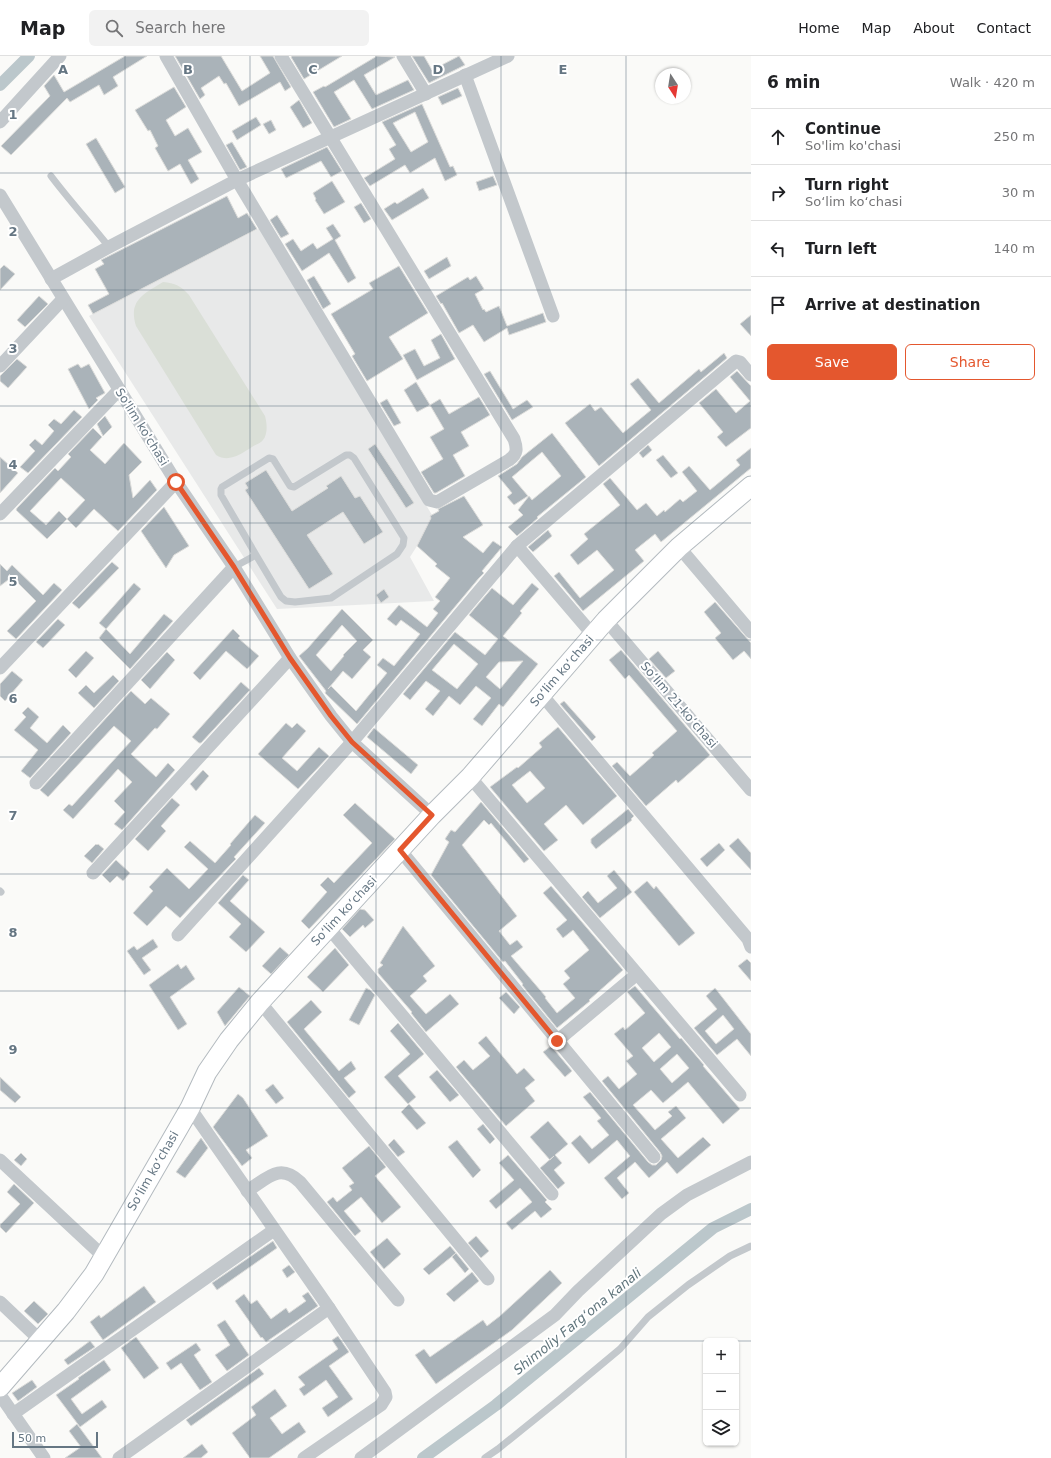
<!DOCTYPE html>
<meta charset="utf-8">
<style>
body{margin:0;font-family:"DejaVu Sans",sans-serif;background:#f2f2f2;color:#202124}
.controls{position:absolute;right:12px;bottom:12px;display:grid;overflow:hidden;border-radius:6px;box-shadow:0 1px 3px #0004}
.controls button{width:36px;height:36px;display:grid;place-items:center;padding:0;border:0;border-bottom:1px solid #e0e0e0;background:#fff;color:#202124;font:20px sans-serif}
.compass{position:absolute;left:655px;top:12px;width:36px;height:36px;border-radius:50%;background:#fff;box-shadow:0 1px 3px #0004;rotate:168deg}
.scale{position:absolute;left:12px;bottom:10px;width:86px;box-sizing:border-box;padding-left:4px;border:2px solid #657683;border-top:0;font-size:11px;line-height:14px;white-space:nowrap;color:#657683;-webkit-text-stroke:3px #fff;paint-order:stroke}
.stop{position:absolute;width:12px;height:12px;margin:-9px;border:3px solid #e4572e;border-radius:50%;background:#fff}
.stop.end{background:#e4572e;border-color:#fff;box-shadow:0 1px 4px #0008}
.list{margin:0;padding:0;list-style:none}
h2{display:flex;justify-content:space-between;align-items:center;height:52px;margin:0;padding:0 16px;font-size:17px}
h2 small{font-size:13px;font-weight:400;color:#757577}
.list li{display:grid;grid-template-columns:26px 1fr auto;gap:12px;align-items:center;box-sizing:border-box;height:56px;padding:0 16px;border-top:1px solid #e0e0e0}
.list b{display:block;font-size:15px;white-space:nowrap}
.list p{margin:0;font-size:13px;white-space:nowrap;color:#757577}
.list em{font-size:13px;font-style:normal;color:#757577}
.actions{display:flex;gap:8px;padding:12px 16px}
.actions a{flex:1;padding:9px 0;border:1px solid #e4572e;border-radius:6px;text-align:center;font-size:14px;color:#e4572e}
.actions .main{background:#e4572e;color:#fff}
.icon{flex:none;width:22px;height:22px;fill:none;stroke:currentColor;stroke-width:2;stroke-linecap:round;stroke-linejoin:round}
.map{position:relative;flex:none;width:751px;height:1402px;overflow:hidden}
header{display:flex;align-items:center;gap:24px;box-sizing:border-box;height:56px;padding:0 20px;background:#fff;border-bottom:1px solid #e0e0e0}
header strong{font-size:19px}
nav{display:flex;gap:22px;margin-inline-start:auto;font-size:14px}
.search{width:280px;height:36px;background:#f2f2f2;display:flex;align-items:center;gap:10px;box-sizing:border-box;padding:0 14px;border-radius:6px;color:#757577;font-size:15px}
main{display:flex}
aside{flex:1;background:#fff}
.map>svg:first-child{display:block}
.built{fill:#e8e9e9}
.green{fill:#dadfd7}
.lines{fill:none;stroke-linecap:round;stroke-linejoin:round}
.canal{stroke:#bbc7cb;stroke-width:12}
.building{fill:#aab3b9;stroke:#dcdcda;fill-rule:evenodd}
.secondary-casing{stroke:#b3babf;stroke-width:21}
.lane{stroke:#c3c8cc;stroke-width:7}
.street{stroke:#c3c8cc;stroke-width:13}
.secondary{stroke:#fff;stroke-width:19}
.route{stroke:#e4572e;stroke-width:5}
.grid{fill:none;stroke:#657683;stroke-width:1;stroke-opacity:0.55}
.labels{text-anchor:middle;stroke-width:4;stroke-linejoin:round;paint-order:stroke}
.street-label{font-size:12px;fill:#657683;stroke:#fff}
.water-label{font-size:13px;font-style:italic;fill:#60757c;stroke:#fff}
.grid-label{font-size:13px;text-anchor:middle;font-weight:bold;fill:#657683;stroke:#fff;stroke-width:4;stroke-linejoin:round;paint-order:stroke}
</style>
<header>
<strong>Map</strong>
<div class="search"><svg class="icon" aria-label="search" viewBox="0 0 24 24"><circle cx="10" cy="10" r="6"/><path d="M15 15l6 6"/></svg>Search here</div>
<nav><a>Home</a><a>Map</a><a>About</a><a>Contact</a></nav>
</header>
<main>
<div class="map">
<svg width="751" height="1402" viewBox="0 0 751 1402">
<rect width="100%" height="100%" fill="#fafaf8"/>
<!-- built -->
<polygon class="built" points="260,172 432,459 430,460 431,462 417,490 410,501 434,545 277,553 89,260"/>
<!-- green -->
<path class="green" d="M 163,226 C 175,227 181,230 189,239 L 265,360 C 267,367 268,378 263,384 C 261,387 255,389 252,391 C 241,398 229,407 216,399 L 136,270 C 128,244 144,238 163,226 Z"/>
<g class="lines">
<!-- canal -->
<g class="canal">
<polyline points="0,29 29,0"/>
<polyline points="423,1402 496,1349 713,1172 751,1153"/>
</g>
</g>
<!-- building -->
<g class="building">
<polygon points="125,0 147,0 113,21 118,30 104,39 99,29 70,46 67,42 11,99 1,90 50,40 44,30 54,19 64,36"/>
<polygon points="175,0 221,0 242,35 270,17 260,0 273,0 291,31 285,35 280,26 239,50 226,27 224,28 219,20 201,32 205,39 200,43"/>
<polygon points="292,0 342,0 304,23 291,1"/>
<polygon points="377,0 395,1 364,19 376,39 408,24 414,34 372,53 354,24 334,36 351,63 334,71 313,36 324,30 325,31"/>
<polygon points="412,0 424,0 432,14 459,0 465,9 429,27"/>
<polygon points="174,31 186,51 166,64 175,80 188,72 202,96 188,104 199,123 191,128 180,108 168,115 155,92 158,90 150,74 148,75 135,54"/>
<polygon points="458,32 462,40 442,49 438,41"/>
<polygon points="299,44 312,67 303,72 290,51"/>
<path d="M 422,48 L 450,111 L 453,110 L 457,119 L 445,125 L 435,102 L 410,117 L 405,109 L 370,130 L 364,122 L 395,103 L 389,93 L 396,89 L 382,66 ZM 415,56 L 428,86 L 411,96 L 393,67 Z"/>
<polygon points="256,61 261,69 237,84 232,75"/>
<polygon points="271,64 276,74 269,78 263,68"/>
<polygon points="96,82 125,131 115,137 86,88"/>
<polygon points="232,86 247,111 240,114 226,89"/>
<polygon points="327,91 342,115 331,121 321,105 286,122 281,113"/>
<polygon points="493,120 497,129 479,135 476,126"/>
<polygon points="332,125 345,146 324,158 315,144 316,143 313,137"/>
<polygon points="423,132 429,142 392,164 384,153 395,146 397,148"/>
<polygon points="227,140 238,162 247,157 257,173 93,258 88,249 109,238 95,213 104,208 101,204"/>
<polygon points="361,147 371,163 364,167 354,151"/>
<polygon points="277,159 289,178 281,182 270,164"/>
<polygon points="333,168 341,180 335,184 356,222 348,227 329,197 302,215 285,188 293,183 301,195 313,187 317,193 333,183 326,172"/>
<polygon points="447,201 451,210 429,223 424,215"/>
<polygon points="4,209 15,218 0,234 0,213"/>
<polygon points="399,210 428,257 389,281 403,303 367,325 352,300 355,298 331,258 373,233 369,227"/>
<polygon points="314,220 331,248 323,253 307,224"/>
<polygon points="476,220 484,233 475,238 483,254 484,253 486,256 499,250 507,270 543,257 546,266 509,279 507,272 484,286 473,269 459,277 442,247 441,248 436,240 468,221 470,224"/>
<polygon points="39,240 48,248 25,271 17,264"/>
<polygon points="751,259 751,280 740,268"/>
<polygon points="441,278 455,303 417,324 403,299 415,293 424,310 440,302 431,284"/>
<polygon points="724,297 727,302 599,410 565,367 590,348 595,355 601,351 623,377 651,354 630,328 638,322 659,347 699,313 701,316"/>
<polygon points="17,303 27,311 8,332 0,325 0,320"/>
<polygon points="78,308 81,312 89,308 105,337 96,342 98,344 89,353 68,313"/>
<polygon points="490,315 513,353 527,344 533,351 512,364 484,318"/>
<polygon points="737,315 751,330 751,372 726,391 717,381 723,376 699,347 716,333 736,357 750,345 730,321"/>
<polygon points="416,326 430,349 417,356 404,334"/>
<polygon points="479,341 490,359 461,376 469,390 453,399 465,420 436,437 434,437 421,416 443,403 430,381 444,373 430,349 440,343 449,358"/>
<polygon points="387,343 401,367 394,370 380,347"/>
<polygon points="74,354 82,361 28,417 20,411 35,395 29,389 35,383 42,389 54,375 48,369 54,363 61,368"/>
<polygon points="105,360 112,371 103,380 97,368"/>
<path d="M 93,372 L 102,381 L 90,394 L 105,408 L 124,387 L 142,406 L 129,419 L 133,442 L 150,424 L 157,434 L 118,475 L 94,453 L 76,472 L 67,463 L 47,483 L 16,454 L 17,452 L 55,412 L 58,415 L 71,401 L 68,398 ZM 61,422 L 85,444 L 67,463 L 59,455 L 46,469 L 30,455 Z"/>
<polygon points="552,377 586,421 537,461 538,462 517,480 508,471 523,459 518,454 529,440 532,444 561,420 542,396 512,421 528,440 514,449 507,441 512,437 498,420 517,408 522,401"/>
<polygon points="375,388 414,447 406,452 368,393"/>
<polygon points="648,389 652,394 643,402 639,397"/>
<polygon points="751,392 751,412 661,486 655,478 635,494 644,505 583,555 554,520 559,516 580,542 614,514 597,494 578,509 570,499 588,483 584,478 620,449 603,428 610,422 637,454 646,447 657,460 664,454 665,456 680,443 683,446 697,435 682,416 689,410 710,434 740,409 736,404"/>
<polygon points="663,399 678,417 671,422 656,404"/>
<polygon points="0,401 18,417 0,437"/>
<polygon points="266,414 292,455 328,432 326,430 341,420 355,442 360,440 383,476 364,488 343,456 307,479 333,518 309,533 245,434 248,432 245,427"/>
<path d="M 464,440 L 483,469 L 463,481 L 483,497 L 493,485 L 502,491 L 482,515 L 484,517 L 479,522 L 357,668 L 325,637 L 326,635 L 299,600 L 308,592 L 342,553 L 373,584 L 363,594 L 371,601 L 352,623 L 343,615 L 328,633 L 331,630 L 356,655 L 387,617 L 377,609 L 383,602 L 394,610 L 420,578 L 401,564 L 396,570 L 387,563 L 399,549 L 427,571 L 438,557 L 433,553 L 440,545 L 435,541 L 450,522 L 435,510 L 437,508 L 417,490 L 431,462 L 430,460 L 439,455 L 438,453 ZM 342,569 L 357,585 L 343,599 L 344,600 L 331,615 L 316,599 Z"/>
<polygon points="164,451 189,490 174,499 166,512 141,475"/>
<polygon points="548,474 552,480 533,496 528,491"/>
<polygon points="112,506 119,512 79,553 72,547"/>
<polygon points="0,508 7,515 12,509 43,539 54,527 62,534 16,583 7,575 36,545 9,518 12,521 0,530"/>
<polygon points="134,527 141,533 106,573 99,567"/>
<path d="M 532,527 L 539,533 L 520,555 L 522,557 L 503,580 L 538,608 L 503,651 L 499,648 L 482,670 L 473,663 L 491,642 L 476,630 L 460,649 L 449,640 L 433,660 L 425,653 L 440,635 L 426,625 L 410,644 L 403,638 L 455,576 L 485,599 L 498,583 L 469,559 L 492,532 L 513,549 ZM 454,588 L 478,608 L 457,633 L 432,614 ZM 523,605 L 500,633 L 486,621 L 499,606 Z"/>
<polygon points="384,533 389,541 381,547 376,539"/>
<polygon points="715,546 751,587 751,603 744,595 733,604 715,582 721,577 704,556"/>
<polygon points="164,558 173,565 130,613 99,582 106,573 130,598"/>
<polygon points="58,563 65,569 43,592 36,586"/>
<polygon points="233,573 240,580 238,582 259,600 247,613 226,595 200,624 193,617"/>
<polygon points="621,594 710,699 678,727 676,724 646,750 612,710 617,706 630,720 654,699 652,697 677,675 629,619 625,623 609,604"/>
<polygon points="86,595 94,602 76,622 68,614"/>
<polygon points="658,595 675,615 666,622 649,603"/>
<polygon points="167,596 175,604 150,633 141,624"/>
<polygon points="12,615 23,624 5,645 0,640 0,628"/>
<polygon points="113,619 119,625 94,652 78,637 86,629 94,637"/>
<polygon points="241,626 250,634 201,687 199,687 192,681"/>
<polygon points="131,635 145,648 151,642 170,658 157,673 155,672 131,698 156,721 168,707 175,714 122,774 114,768 125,756 114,745 132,726 118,713 73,763 63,754 69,748 72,750 131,685 114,670 48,741 40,734"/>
<polygon points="564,645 596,681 592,685 560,648"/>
<polygon points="28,651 39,661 30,672 47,687 63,669 71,677 30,722 21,715 38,694 14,674 26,661 22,657"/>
<polygon points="286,667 292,672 297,667 306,675 282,702 297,715 319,691 329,700 298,733 258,698"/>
<path d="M 558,671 L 617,740 L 583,769 L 566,749 L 544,768 L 558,784 L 544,795 L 490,731 L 517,711 L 518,712 L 542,691 L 539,687 ZM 530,715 L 545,732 L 527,747 L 512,729 Z"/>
<polygon points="374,672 418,709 411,718 367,681"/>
<polygon points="203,714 209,720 196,735 190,728"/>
<polygon points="172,742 180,749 161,770 166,775 148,795 135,783"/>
<polygon points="481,746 529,803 524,807 491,767 489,769 484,764 462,789 517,860 499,875 510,889 517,884 523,891 511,900 546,941 545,942 557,957 575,942 563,928 570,922 564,915 589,894 573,874 563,882 556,873 567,864 543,837 551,830 623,914 589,944 590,945 557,972 522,929 523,928 505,905 503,906 431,819 449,786 445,783 451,774 455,776"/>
<polygon points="355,747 395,783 309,873 301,865 327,836 320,829 328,821 334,827 372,787 343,759"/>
<polygon points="628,753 634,760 631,763 632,764 596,793 591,787 591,783"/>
<polygon points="255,759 265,767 234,801 236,803 231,808 180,862 166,850 147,870 133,857 153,835 149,831 167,812 189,833 208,813 184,791 190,785 215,807 231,789 230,788"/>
<polygon points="738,782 751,797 751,814 729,790"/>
<polygon points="719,787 725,794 707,811 700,803"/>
<polygon points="96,788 97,789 98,788 104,793 92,807 84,800"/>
<polygon points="116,804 130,817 123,825 117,820 110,827 102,819"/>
<polygon points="614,814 632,836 600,862 582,841 588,835 598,847 617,832 607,820"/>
<polygon points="243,819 249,824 230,845 265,876 246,896 229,881 241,868 218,847"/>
<polygon points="647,825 654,833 656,830 695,877 679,890 634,836"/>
<polygon points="360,853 365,854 374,864 365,872 363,869 350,881 342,873"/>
<polygon points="403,870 435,910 423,920 427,925 410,940 426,958 450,938 459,948 426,976 411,957 412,956 378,917 378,913 383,909 380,907"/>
<polygon points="153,883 158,891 142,902 151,914 144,919 127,895 134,890 137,894"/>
<polygon points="280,891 289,899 271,918 262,910"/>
<polygon points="335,892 349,909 323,936 307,921"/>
<polygon points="747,903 751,907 751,925 738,910"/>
<polygon points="178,908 181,913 186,909 195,923 170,941 187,968 178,974 149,929"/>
<path d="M 635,930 L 680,983 L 681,982 L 704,1009 L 703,1010 L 740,1053 L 723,1068 L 688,1026 L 663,1047 L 651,1034 L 633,1049 L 655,1074 L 672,1060 L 668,1056 L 676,1050 L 686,1062 L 661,1083 L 678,1102 L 703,1081 L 711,1089 L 677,1118 L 667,1106 L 649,1122 L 635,1106 L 617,1122 L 629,1137 L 622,1143 L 604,1122 L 630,1100 L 617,1084 L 589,1108 L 571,1087 L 580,1079 L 592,1093 L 609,1079 L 597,1065 L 601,1062 L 583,1041 L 590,1036 L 648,1106 L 652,1109 L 656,1109 L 661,1104 L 662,1100 L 660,1096 L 602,1025 L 608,1020 L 619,1033 L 637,1018 L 626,1005 L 633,1000 L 614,978 L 623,971 L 625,974 L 645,957 L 627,936 ZM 659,977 L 671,991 L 654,1006 L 642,992 ZM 677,998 L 689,1012 L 672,1027 L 660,1013 Z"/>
<polygon points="239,931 250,940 225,970 217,956"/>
<polygon points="366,932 370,934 375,939 359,969 349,964"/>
<path d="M 715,932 L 751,978 L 751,1000 L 737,983 L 717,999 L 694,972 L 717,953 L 706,940 ZM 723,959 L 734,973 L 716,988 L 705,975 Z"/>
<polygon points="506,936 520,951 514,958 499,942"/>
<polygon points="311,944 322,956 304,973 339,1015 351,1005 356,1013 344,1022 356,1036 349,1042 287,966"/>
<polygon points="398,967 424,998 398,1020 416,1041 408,1048 384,1021 410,998 390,975"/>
<polygon points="486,980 517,1018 524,1012 535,1024 525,1032 535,1045 506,1070 456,1011 464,1004 473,1014 490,1000 478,987"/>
<polygon points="551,990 572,1015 565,1021 543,996"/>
<polygon points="437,1014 459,1039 450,1046 429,1021"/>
<polygon points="0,1021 21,1041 15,1047 0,1034"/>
<polygon points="273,1028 284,1042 276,1048 265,1034"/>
<polygon points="238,1038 243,1042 268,1080 246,1094 252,1102 242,1110 213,1071"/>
<polygon points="409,1048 426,1067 417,1074 401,1056"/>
<polygon points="548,1065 568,1088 555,1099 562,1107 554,1114 565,1127 558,1133 540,1112 554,1100 550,1104 530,1081"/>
<polygon points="483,1068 495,1083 490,1088 477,1073"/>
<polygon points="201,1082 208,1092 185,1122 176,1116"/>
<polygon points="394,1083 405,1096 398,1101 388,1089"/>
<polygon points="457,1084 481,1114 473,1122 448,1091"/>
<polygon points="369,1090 386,1111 375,1120 401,1151 382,1167 361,1141 344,1155 361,1175 355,1180 327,1146 333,1141 337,1146 352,1134 349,1130 354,1127 342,1112"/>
<polygon points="21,1097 27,1103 21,1110 14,1104"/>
<polygon points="508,1099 546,1143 547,1144 545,1146 552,1153 541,1162 535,1155 512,1174 506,1167 532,1146 520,1132 496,1153 489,1145 514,1124 499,1107"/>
<polygon points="14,1128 34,1147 6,1177 0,1171 0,1169 20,1148 7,1136"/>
<polygon points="476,1180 489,1195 481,1202 468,1187"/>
<polygon points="387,1182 401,1198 384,1213 370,1196"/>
<polygon points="273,1185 277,1192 217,1234 212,1227"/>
<polygon points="450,1190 456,1197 429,1219 423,1213"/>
<polygon points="456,1197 469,1213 465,1217 452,1201"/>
<polygon points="289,1209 295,1216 287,1222 282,1214"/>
<polygon points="550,1214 562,1227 512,1274 436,1328 415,1299 424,1293 430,1301 483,1264 487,1270 500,1260"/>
<polygon points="472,1216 479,1225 454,1246 446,1238"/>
<polygon points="144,1230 156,1246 103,1284 90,1266 99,1259 101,1262"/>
<polygon points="308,1236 318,1250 266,1286 262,1281 261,1282 235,1245 244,1238 251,1248 257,1244 271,1263 286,1252 289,1257 306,1245 302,1240"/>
<polygon points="34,1245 48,1258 38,1268 24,1255"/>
<polygon points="225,1264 249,1299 227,1315 215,1299 230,1289 217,1269"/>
<polygon points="338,1280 349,1296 329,1310 353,1343 328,1361 322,1352 338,1341 326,1324 304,1340 299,1333 305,1329 298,1321 338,1293 332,1284"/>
<polygon points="136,1281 159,1312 144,1323 121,1292"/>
<polygon points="90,1285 95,1291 68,1309 64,1304"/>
<polygon points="196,1287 201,1294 194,1299 212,1326 200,1334 181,1307 171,1314 166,1307"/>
<polygon points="104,1304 111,1314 71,1343 82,1358 102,1344 107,1351 80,1371 56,1339 79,1323 78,1322"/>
<polygon points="259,1312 264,1318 191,1370 186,1364"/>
<polygon points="32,1324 37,1331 18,1345 12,1337"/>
<polygon points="275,1333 287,1350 270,1362 282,1378 299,1366 306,1376 269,1402 250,1402 232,1377 256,1359 251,1351"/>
<polygon points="77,1368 102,1402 65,1402 81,1391 69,1375"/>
<polygon points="202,1388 208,1396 201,1402 183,1402"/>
</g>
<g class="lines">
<defs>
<polyline id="secondary" points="0,1331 66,1255 94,1218 190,1052 207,1016 229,984 260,946 432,759 470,721 606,564 679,491 751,430"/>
</defs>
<!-- secondary casing -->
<use href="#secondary" class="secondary-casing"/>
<!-- lane -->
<g class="lane">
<path d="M 51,120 C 69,144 90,167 109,191"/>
<polyline points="234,511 256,499 221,439 221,433 222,431 269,402 273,403 275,406 290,430 294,431 346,399 350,399 354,402 404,482 403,489 397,498 331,542 295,546 286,545 281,541 256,499"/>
<polyline points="0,835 1,836"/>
<polyline points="485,1402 498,1393 560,1343 620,1293 648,1261 688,1229 730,1200 751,1190"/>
</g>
<!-- street -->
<g class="street">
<path d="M 166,0 L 237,124 L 429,444 L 437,446 L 509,404 C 518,398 517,392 514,383 L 281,0"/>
<polyline points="403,0 426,38"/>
<polyline points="465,19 553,260"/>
<polyline points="0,66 60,0"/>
<polyline points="0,139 176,426 234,511 290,602 331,660 352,686 432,759"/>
<polyline points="51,223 109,191 237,124 508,0"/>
<polyline points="0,310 63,243"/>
<polyline points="0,458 119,334"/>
<polyline points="679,491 751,576"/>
<polyline points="606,564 751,734"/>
<polyline points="593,579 517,490 736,305 740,306 751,319"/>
<polyline points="0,612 176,426"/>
<polyline points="542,639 748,883 751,891"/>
<polyline points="470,721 740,1039"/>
<polyline points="36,727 234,511"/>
<polyline points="400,794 654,1101"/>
<polyline points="93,817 290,602"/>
<polyline points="328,871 552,1138"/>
<polyline points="178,879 352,686 517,490"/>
<polyline points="260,946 488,1223"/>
<polyline points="557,985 637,918"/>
<polyline points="190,1052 329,1252 385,1336 386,1341 381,1349 304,1402"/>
<polyline points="0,1104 104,1201"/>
<path d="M 247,1135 C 267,1123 279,1106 300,1126 L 398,1244"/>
<polyline points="0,1246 40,1284"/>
<polyline points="0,1339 44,1402"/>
<polyline points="13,1358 274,1174"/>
<polyline points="119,1402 329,1252"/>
<polyline points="361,1402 555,1259 578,1235 661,1158 687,1139 751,1106"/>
</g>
<!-- secondary -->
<use href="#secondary" class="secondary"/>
</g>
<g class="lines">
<!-- route -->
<polyline class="route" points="176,426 234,511 290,602 331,660 352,686 432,759 400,794 557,985"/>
</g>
<!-- grid -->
<path class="grid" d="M 125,0 L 125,1402M 250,0 L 250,1402M 376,0 L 376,1402M 501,0 L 501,1402M 626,0 L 626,1402M 0,117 L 751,117M 0,234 L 751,234M 0,350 L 751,350M 0,467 L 751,467M 0,584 L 751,584M 0,701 L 751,701M 0,818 L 751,818M 0,935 L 751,935M 0,1052 L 751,1052M 0,1168 L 751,1168M 0,1285 L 706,1285M 736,1285 L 751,1285"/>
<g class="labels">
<!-- street labels -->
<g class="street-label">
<text transform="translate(142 371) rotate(58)" y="4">So'lim ko'chasi</text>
<text transform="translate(562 615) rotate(-49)" y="4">Soʻlim koʻchasi</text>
<text transform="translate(679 649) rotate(49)" y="4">Soʻlim 21-koʻchasi</text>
<text transform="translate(344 855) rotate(-47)" y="4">Soʻlim koʻchasi</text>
<text transform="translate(153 1115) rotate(-60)" y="4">Soʻlim koʻchasi</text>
</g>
<!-- water labels -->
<g class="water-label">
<text transform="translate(577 1265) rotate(-39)" y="5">Shimoliy Fargʻona kanali</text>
</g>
</g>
<g class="grid-label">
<text x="63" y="18">A</text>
<text x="188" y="18">B</text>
<text x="313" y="18">C</text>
<text x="438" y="18">D</text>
<text x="563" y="18">E</text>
<text x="13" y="63">1</text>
<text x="13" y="180">2</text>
<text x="13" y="297">3</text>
<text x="13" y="413">4</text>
<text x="13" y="530">5</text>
<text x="13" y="647">6</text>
<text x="13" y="764">7</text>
<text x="13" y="881">8</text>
<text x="13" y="998">9</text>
</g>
</svg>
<div class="controls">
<button>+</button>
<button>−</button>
<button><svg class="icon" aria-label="layers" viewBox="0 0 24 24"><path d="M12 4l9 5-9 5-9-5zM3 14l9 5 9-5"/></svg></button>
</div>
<svg class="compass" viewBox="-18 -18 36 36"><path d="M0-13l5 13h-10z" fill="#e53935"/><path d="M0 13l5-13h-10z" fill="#757577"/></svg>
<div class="scale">50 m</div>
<div class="stop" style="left:176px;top:426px"></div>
<div class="stop end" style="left:557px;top:985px"></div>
</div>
<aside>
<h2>6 min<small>Walk · 420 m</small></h2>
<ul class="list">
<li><svg class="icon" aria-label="ahead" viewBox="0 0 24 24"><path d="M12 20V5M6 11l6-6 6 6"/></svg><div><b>Continue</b><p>So'lim ko'chasi</p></div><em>250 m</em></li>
<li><svg class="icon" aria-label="right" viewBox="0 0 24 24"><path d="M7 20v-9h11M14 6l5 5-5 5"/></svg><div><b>Turn right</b><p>Soʻlim koʻchasi</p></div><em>30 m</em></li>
<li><svg class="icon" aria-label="left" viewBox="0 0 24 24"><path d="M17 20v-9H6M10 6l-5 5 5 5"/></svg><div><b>Turn left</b></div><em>140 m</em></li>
<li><svg class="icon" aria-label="arrive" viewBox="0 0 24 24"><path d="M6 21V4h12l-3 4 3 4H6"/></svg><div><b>Arrive at destination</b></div></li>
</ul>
<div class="actions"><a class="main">Save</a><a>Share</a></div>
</aside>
</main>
